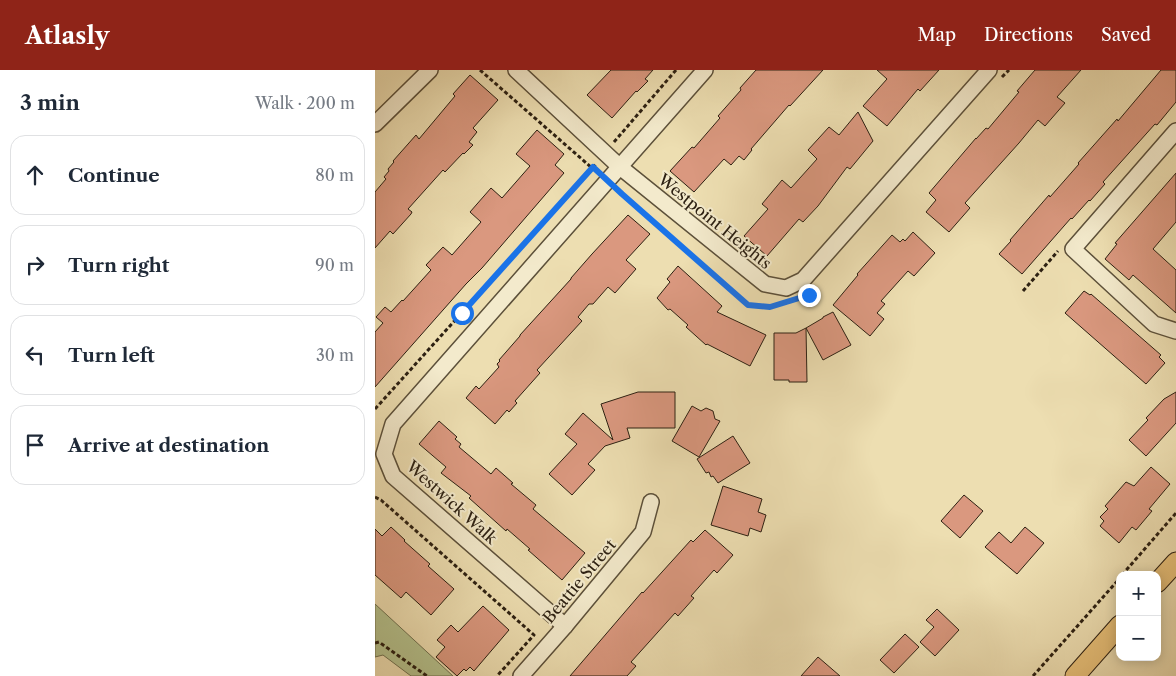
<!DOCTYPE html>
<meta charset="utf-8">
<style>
body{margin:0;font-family:"Libre Caslon Text",serif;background:#f2f2f3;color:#1f2937}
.controls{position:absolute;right:15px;bottom:15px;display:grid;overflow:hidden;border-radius:10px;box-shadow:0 2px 12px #0003}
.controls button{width:45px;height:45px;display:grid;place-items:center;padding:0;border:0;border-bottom:1px solid #e0e1e3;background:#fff;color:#1f2937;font:25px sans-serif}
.stop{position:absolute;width:15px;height:15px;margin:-11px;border:4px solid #1a73e8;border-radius:50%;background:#fff}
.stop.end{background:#1a73e8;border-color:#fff;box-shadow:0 1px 5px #0008}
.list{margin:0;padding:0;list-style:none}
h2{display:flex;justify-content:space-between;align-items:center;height:65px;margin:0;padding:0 20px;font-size:21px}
h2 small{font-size:16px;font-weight:400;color:#747a83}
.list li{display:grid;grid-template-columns:32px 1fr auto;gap:15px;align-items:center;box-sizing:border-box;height:80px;margin:0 10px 10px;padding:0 10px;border:1px solid #e0e1e3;border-radius:15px}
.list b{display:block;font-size:19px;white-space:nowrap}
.list em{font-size:16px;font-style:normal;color:#747a83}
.icon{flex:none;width:28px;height:28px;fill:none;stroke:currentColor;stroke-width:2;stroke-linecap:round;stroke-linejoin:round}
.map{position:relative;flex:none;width:801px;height:606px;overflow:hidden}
header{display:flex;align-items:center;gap:30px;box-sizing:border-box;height:70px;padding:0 25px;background:#8f2418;color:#fff}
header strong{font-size:24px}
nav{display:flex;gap:28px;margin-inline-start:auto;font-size:18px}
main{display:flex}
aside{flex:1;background:#fff}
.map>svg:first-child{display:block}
.green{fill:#b5c28e;stroke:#707150}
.building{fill:#da987f;stroke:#2c2012}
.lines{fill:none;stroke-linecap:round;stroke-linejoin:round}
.minor-casing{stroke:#5c503a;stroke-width:18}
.major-casing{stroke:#2c2012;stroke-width:21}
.path{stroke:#2c2012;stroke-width:3;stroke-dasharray:4 2.5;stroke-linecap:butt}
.minor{stroke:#f3eacc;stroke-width:15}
.major{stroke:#e6bf78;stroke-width:19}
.route{stroke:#1a73e8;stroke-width:6}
.labels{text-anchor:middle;stroke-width:4;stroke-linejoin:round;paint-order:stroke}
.street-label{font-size:16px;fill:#2c2012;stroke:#f3eacc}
</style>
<header>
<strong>Atlasly</strong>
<nav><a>Map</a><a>Directions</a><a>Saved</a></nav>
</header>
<main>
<aside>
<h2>3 min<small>Walk · 200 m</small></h2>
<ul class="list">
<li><svg class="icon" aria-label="ahead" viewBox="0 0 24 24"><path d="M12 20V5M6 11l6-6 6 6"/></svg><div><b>Continue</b></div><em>80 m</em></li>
<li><svg class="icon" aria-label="right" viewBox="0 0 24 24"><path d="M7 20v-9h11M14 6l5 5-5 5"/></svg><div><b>Turn right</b></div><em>90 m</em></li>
<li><svg class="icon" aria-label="left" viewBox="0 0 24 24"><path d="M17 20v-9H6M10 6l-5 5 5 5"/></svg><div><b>Turn left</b></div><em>30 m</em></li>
<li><svg class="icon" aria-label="arrive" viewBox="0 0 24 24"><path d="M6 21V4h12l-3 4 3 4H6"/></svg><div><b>Arrive at destination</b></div></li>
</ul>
</aside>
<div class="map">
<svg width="801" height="606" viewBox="0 0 801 606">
<rect width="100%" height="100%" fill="#eddeb1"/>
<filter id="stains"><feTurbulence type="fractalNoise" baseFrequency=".004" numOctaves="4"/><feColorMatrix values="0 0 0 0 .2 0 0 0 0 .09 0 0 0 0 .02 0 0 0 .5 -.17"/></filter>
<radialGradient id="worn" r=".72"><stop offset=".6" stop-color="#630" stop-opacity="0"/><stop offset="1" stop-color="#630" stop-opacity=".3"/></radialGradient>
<!-- green -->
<polygon class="green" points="0,534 78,606 36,606 8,585 0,587"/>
<!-- building -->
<g class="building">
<polygon points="236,0 278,0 270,9 273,11 262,22 261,21 237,48 212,25"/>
<polygon points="381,0 448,0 415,36 414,35 376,79 377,80 369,90 364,86 356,95 349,89 319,122 295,101 317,77 319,78 345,48 343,46 366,20 365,18"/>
<polygon points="502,0 564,0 545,21 543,19 512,56 488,36 512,9"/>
<polygon points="660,0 706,0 682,27 690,33 670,56 663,50 644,73 590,133 595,138 574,162 551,142 561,130 554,123 601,68 601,69 611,58 613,59 644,22 642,21"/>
<polygon points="786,0 801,0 801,32 782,55 780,54 728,112 730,114 715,131 714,130 697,149 696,148 647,204 624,184 636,171 635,170 674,125 675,127 704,94 703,93 742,49 743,51"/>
<polygon points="95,5 123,30 98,58 102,62 94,72 98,75 89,84 88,83 70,102 68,100 33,139 37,142 36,144 18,164 15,161 0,178 0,122 11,109 9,107 14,101 13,99 19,92 18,91 41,65 44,69 80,26 78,24"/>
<polygon points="483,42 498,71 475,99 472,97 443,136 428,152 424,149 392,186 369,166 393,139 387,134 407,110 416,118 442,89 433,80 454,57 464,65"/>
<polygon points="162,60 189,84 180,95 189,103 107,198 91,214 0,317 0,262 8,253 1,247 10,237 16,242 27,230 28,231 56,200 51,195 68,177 77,185 106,152 95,142 116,118 127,128 155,96 141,84"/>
<polygon points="801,103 801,152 778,179 801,200 801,243 758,205 754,210 730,189 742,174 740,173"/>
<polygon points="253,145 275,164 251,190 261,199 240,223 233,217 218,234 214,234 203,247 207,251 162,300 165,303 140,331 142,333 134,342 132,340 120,354 91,328 101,316 104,319 124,297 122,294 125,291 124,290 145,266 145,265 196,209 196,208 217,184"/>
<polygon points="538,162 560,183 539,206 533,201 506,231 510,234 502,243 509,249 495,266 458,235 483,205 482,204 517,165 525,172 528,169 530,171"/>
<polygon points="303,196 347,236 342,242 391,265 375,296 332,274 331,275 311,257 313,255 295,239 293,240 282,228 295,212 292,209"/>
<polygon points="709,221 715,225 716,224 786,285 784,287 790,293 771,314 690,243"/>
<polygon points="458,242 476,275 448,290 431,258 448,248 448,247"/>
<polygon points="431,258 432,312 414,312 414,310 399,310 399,263 421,263"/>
<polygon points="263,322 300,322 300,358 252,358 255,368 230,376 213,394 220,400 197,425 174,404 202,374 190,364 208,343 238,370 226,334"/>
<polygon points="801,322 801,353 771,386 754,370 773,350 771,348 789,329"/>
<polygon points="317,336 326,341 331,338 338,341 340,349 345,351 324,387 297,371"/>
<polygon points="64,351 82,367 80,369 86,374 84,377 116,404 121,398 138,413 136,414 161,435 158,439 210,483 187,510 153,480 155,479 132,459 131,461 94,428 96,426 66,403 71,397 44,374"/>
<polygon points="358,366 375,393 343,413 338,406 336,407 334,402 331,403 322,389"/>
<polygon points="776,397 795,414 774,439 777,441 761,460 757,457 744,473 725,456 729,451 725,447 733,439 730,436 751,412 759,416"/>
<polygon points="348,416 387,429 383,442 391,445 386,462 375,458 373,466 336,455"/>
<polygon points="589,425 608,441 585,468 566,451"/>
<polygon points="16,457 30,470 29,471 55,494 53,496 79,519 56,545 31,522 26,528 0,505 0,459 7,466"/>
<polygon points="650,457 669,473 642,504 610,477 624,462 636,473"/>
<polygon points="330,460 358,485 342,503 339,500 316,526 319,528 303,546 300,543 274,572 256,592 261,596 252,606 195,606 267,522 268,523 316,470 318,472"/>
<polygon points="108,536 134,560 99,601 95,597 91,601 89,599 82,606 61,587 70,577 62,570 76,555 83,562"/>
<polygon points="562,539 584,560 560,586 545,572 559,557 551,550"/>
<polygon points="530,564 544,577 519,603 505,590"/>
<polygon points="443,587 465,606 426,606"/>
</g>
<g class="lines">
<defs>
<g id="minor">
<polyline points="141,0 245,97 390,214 411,218 428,210 614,0"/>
<polyline points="0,54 55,0"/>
<polyline points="801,61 698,179 779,254 801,261"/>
<polyline points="190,556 18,406 9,384 18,354 330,0"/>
<polyline points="146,606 190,556 268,462 276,432"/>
</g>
<g id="major">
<polyline points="782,513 801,492"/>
<polyline points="700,606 745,555"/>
</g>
</defs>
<!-- minor casing -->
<use href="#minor" class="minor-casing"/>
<!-- major casing -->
<use href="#major" class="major-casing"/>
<!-- path -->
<g class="path">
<polyline points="105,0 217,98"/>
<polyline points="627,7 634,0"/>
<polyline points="239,72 301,0"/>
<polyline points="243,121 373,235 395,237 408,233"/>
<polyline points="648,221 683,181"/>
<polyline points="0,339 221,94"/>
<polyline points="0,427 6,430 159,565 122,606"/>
<polyline points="747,505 801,443"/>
<polyline points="0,573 4,572 52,606"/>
<polyline points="658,606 745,508"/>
</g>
<!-- minor -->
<use href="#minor" class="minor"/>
<!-- major -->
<use href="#major" class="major"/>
</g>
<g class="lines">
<!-- route -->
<polyline class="route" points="87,243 218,97 247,124 373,235 395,237 434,225"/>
</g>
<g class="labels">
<!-- street labels -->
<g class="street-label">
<text transform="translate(340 151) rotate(39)" y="6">Westpoint Heights</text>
<text transform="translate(77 432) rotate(42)" y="6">Westwick Walk</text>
<text transform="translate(204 511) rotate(-50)" y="6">Beattie Street</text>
</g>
</g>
<rect width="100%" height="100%" filter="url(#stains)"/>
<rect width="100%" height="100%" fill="url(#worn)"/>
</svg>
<div class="controls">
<button>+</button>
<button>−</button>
</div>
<div class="stop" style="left:87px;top:243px"></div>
<div class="stop end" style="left:434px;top:225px"></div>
</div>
</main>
